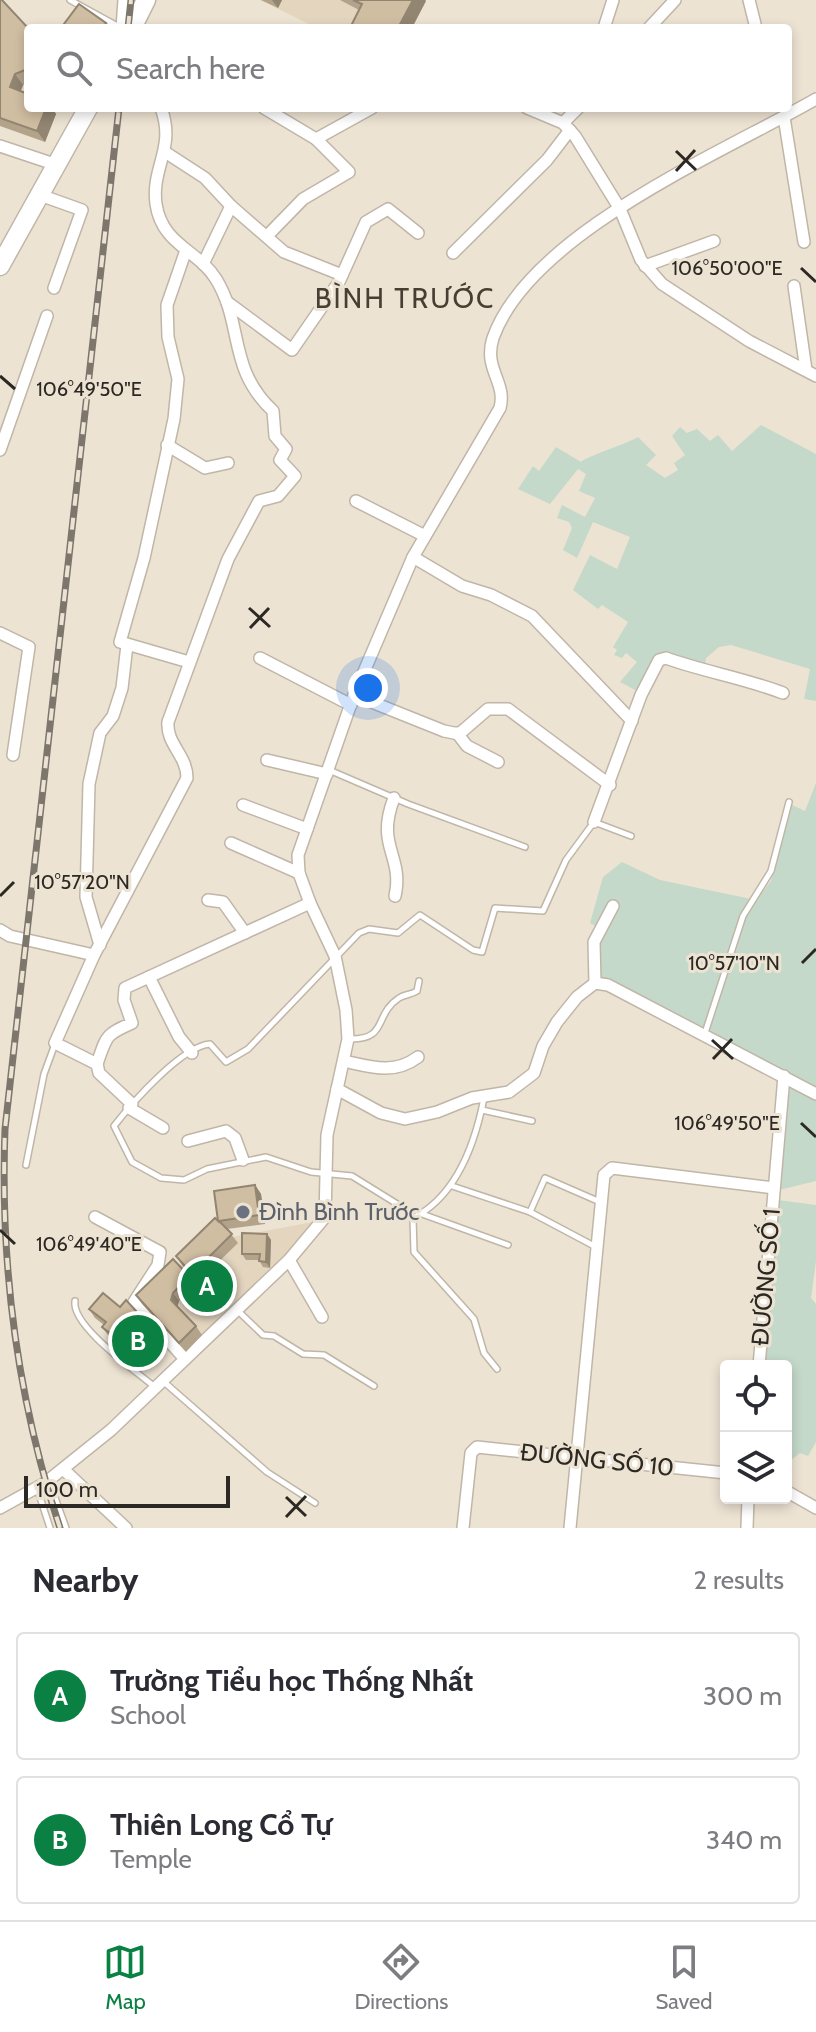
<!DOCTYPE html>
<meta charset="utf-8">
<style>
body{margin:0;font-family:Cabin,sans-serif;background:#f7f7f7;color:#2b2b33}
.controls{position:absolute;right:24px;bottom:24px;display:grid;overflow:hidden;border-radius:8px;box-shadow:0 4px 12px #0003}
.controls button{width:72px;height:72px;display:grid;place-items:center;padding:0;border:0;border-bottom:2px solid #e1e1e2;background:#fff;color:#2b2b33;font:40px sans-serif}
.scale{position:absolute;left:24px;bottom:20px;width:206px;box-sizing:border-box;padding-left:8px;border:4px solid #2c2823;border-top:0;font-size:22px;line-height:28px;white-space:nowrap;color:#2c2823;-webkit-text-stroke:6px #ede3d3;paint-order:stroke}
.you{position:absolute;left:368px;top:688px;width:28px;height:28px;margin:-20px;border:6px solid #fff;border-radius:50%;background:#1a73e8;box-shadow:0 0 0 12px #1a73e833}
.badge{display:grid;place-items:center;width:52px;height:52px;border-radius:50%;background:#0b8043;color:#fff;font-size:26px;font-weight:700}
.pin{position:absolute;translate:-50% -50%;border:4px solid #fff;box-shadow:0 2px 8px #0006}
.list{margin:0;padding:0;list-style:none}
h2{display:flex;justify-content:space-between;align-items:center;height:104px;margin:0;padding:0 32px;font-size:34px}
h2 small{font-size:26px;font-weight:400;color:#7c7c81}
.list li{display:grid;grid-template-columns:52px 1fr auto;gap:24px;align-items:center;box-sizing:border-box;height:128px;margin:0 16px 16px;padding:0 16px;border:2px solid #e1e1e2;border-radius:8px}
.list b{display:block;font-size:30px;white-space:nowrap}
.list p{margin:0;font-size:26px;white-space:nowrap;color:#7c7c81}
.list em{font-size:26px;font-style:normal;color:#7c7c81}
.icon{flex:none;width:44px;height:44px;fill:none;stroke:currentColor;stroke-width:2;stroke-linecap:round;stroke-linejoin:round}
.map{position:relative;flex:none;width:816px;height:1528px;overflow:hidden}
.search{position:absolute;background:#fff;box-shadow:0 4px 12px #0003;left:24px;right:24px;top:24px;height:88px;display:flex;align-items:center;gap:20px;box-sizing:border-box;padding:0 28px;border-radius:8px;color:#7c7c81;font-size:30px}
.sheet{height:392px;background:#fff}
nav{display:flex;justify-content:space-around;align-items:center;box-sizing:border-box;height:112px;border-top:2px solid #e1e1e2;background:#fff;font-size:22px;color:#7c7c81}
nav a{display:grid;justify-items:center;gap:4px}
nav .on{color:#0b8043}
.map>svg:first-child{display:block}
.built{fill:#e4d5bf}
.green{fill:#c4d9c9}
.lines{fill:none;stroke-linecap:round;stroke-linejoin:round}
.lane-casing{stroke:#c0b6a8;stroke-width:8}
.street-casing{stroke:#c0b6a8;stroke-width:14}
.primary-casing{stroke:#c0b6a8;stroke-width:21}
.lane{stroke:#fff;stroke-width:5}
.street{stroke:#fff;stroke-width:11}
.primary{stroke:#fff;stroke-width:18}
.rail-casing{stroke:#7c766c;stroke-width:7}
.rail{stroke:#ede3d3;stroke-width:4;stroke-dasharray:12;stroke-linecap:butt}
.wall{fill:#b3a38b}
.shaded-wall{fill:#928571}
.building{fill:#d0bea2;stroke:#928571;stroke-width:2}
.ticks{fill:none;stroke:#2c2823;stroke-width:3}
.worship-dot{fill:#6b7280;stroke:#ede3d3;stroke-width:3}
.labels{text-anchor:middle;stroke-width:6;stroke-linejoin:round;paint-order:stroke}
.worship-label{font-size:24px;fill:#5b616d;stroke:#ede3d3;text-anchor:start}
.street-label{font-size:24px;fill:#2c2823;stroke:#ede3d3}
.quarter-label{font-size:28px;letter-spacing:2px;fill:#473f32;stroke:#ede3d3}
.ticks-label{font-size:20px;text-anchor:middle;fill:#2c2823;stroke:#ede3d3;stroke-width:6;stroke-linejoin:round;paint-order:stroke}
</style>
<div class="map">
<svg width="816" height="1528" viewBox="0 0 816 1528">
<rect width="100%" height="100%" fill="#ede3d3"/>
<!-- built -->
<g class="built">
<polygon points="260,0 423,0 426,1 412,28 317,28"/>
<polygon points="318,1221 286,1257 186,1352 142,1304 221,1227 232,1237"/>
</g>
<!-- green -->
<g class="green">
<path d="M 761,425 L 816,454 L 816,701 L 804,699 L 810,669 L 731,645 L 719,647 L 706,658 L 705,666 L 666,653 L 658,654 L 637,691 L 620,682 L 637,662 L 626,653 L 622,658 L 614,655 L 617,650 L 613,647 L 628,622 L 602,605 L 598,609 L 573,590 L 590,555 L 617,569 L 630,537 L 593,522 L 577,558 L 563,550 L 572,528 L 569,522 L 557,518 L 562,505 L 585,517 L 595,498 L 579,491 L 586,474 L 578,469 L 550,504 L 518,489 L 533,466 L 539,471 L 556,447 L 581,462 C 585,457 626,444 638,437 L 656,455 L 646,465 L 665,478 L 678,470 L 674,463 L 685,455 L 672,436 L 680,427 L 687,433 L 697,429 L 710,441 L 718,435 L 732,451 Z"/>
<polygon points="816,783 816,1181 779,1190 788,1074 703,1027 599,978 599,943 604,931 590,923 603,877 622,862 660,880 756,900 771,881 792,805 805,811"/>
<polygon points="778,1200 816,1205 816,1261 811,1298 816,1304 816,1442 808,1456 800,1453 786,1464 786,1366 764,1366"/>
</g>
<g class="lines">
<defs>
<g id="lane">
<polyline points="70,0 121,28"/>
<polyline points="329,770 408,804 525,847"/>
<polyline points="705,1033 743,916 771,871 789,802"/>
<path d="M 349,1039 C 389,1040 373,1015 399,998 C 405,994 411,995 417,991 L 419,981"/>
<polyline points="482,1110 532,1121"/>
<polyline points="26,1165 44,1074 55,1044"/>
<polyline points="452,1186 530,1212 596,1247"/>
<polyline points="530,1212 545,1178 600,1202"/>
<polyline points="422,1214 508,1245"/>
<path d="M 413,1218 C 457,1196 475,1144 484,1098"/>
<path d="M 75,1301 C 71,1326 136,1371 156,1388"/>
<polyline points="236,1309 263,1335 274,1336 303,1354 324,1355 374,1386"/>
<path d="M 497,1369 L 484,1353 L 474,1319 L 414,1252 L 413,1218 L 402,1207 L 352,1176 L 311,1172 L 266,1157 L 207,1169 L 184,1180 L 161,1178 L 132,1162 L 114,1126 C 132,1103 182,1046 210,1044 L 226,1062 L 248,1049 L 359,933 L 369,929 L 398,933 L 420,915 L 473,950 L 482,952 L 495,908 L 543,911 L 566,860 L 594,822 L 631,836"/>
<polyline points="164,1382 267,1472 315,1503"/>
<polyline points="49,1481 66,1528"/>
<polyline points="37,1488 50,1528"/>
</g>
<g id="street">
<polyline points="749,0 756,28"/>
<polyline points="122,28 124,0"/>
<polyline points="604,28 613,0"/>
<polyline points="649,28 675,0"/>
<path d="M 161,108 C 176,148 151,167 156,204 C 162,245 198,250 216,279 C 244,325 227,368 273,411 L 275,436 L 286,449 L 280,460 L 295,476 L 278,496 L 259,501 L 228,559 L 168,722 C 166,744 187,755 187,778 L 94,955 L 55,1043 L 97,1064 C 107,1035 105,1035 132,1023 L 124,1000 L 125,988 L 310,903"/>
<polyline points="264,108 316,139 349,172 303,199 267,236"/>
<polyline points="527,108 563,123 575,136 620,209 641,260 662,284 749,341 816,376"/>
<polyline points="784,117 804,242"/>
<polyline points="563,123 578,108"/>
<polyline points="316,139 372,108"/>
<polyline points="0,146 57,165"/>
<polyline points="165,152 205,178 231,206"/>
<polyline points="40,195 82,210 54,288"/>
<polyline points="185,253 167,305 168,337 178,379 174,419 144,558 120,642 189,662"/>
<polyline points="453,253 547,160 570,130"/>
<polyline points="203,264 231,206 284,252 342,275"/>
<polyline points="645,266 714,241"/>
<polyline points="794,286 806,370"/>
<polyline points="227,302 292,350 339,282 366,222 388,209 418,233"/>
<polyline points="167,445 205,468 228,463"/>
<polyline points="0,450 47,316"/>
<polyline points="356,501 425,536"/>
<polyline points="413,557 462,586 491,595 532,616 632,721"/>
<polyline points="0,633 29,647 13,755"/>
<polyline points="260,658 351,705"/>
<polyline points="354,695 444,731 459,734 488,709 508,709 610,785"/>
<polyline points="457,733 467,746 498,762"/>
<polyline points="267,760 327,774"/>
<path d="M 394,798 C 375,847 404,855 395,896"/>
<polyline points="243,805 307,829"/>
<path d="M 594,822 L 641,695 L 659,660 L 666,658 C 705,672 744,678 783,693"/>
<polyline points="231,843 299,873"/>
<polyline points="208,900 223,902 245,933"/>
<polyline points="0,930 10,936 94,955"/>
<polyline points="100,945 86,897 89,784 100,733 113,716 122,688 127,645"/>
<polyline points="149,977 179,1037 192,1053"/>
<polyline points="595,983 594,942 613,906"/>
<path d="M 344,1061 C 371,1067 394,1075 418,1057"/>
<polyline points="97,1064 99,1073 132,1104"/>
<polyline points="337,1089 381,1113 405,1119 437,1112 472,1098 509,1092 534,1073 543,1046 557,1022 577,997 595,983 608,985 816,1094"/>
<polyline points="129,1108 163,1128"/>
<polyline points="188,1141 226,1131 235,1138 243,1160"/>
<polyline points="95,1217 160,1252 158,1265 134,1302 185,1359"/>
<polyline points="289,1260 322,1317"/>
<polyline points="759,1366 784,1076"/>
<polyline points="63,1469 126,1528"/>
<polyline points="786,1491 816,1508"/>
<path d="M 0,1508 L 45,1483 L 111,1430 L 289,1260 L 325,1217 L 327,1135 L 348,1039 L 346,1010 L 335,956 L 310,903 L 299,873 L 298,855 L 354,695 L 413,557 L 500,408 C 507,382 483,369 493,338 C 530,233 724,152 816,99"/>
<polyline points="463,1528 471,1453 477,1447 726,1473"/>
<polyline points="570,1528 604,1175 612,1168 774,1188"/>
<polyline points="747,1528 748,1498"/>
</g>
<g id="primary">
<polyline points="132,28 146,0"/>
<polyline points="0,266 88,108"/>
</g>
</defs>
<!-- lane casing -->
<use href="#lane" class="lane-casing"/>
<!-- street casing -->
<use href="#street" class="street-casing"/>
<!-- primary casing -->
<use href="#primary" class="primary-casing"/>
<!-- lane -->
<use href="#lane" class="lane"/>
<!-- street -->
<use href="#street" class="street"/>
<!-- primary -->
<use href="#primary" class="primary"/>
<defs>
<g id="rail">
<polyline points="128,28 131,0"/>
<path d="M 60,1528 C 17,1399 0,1264 5,1129 L 119,108"/>
</g>
</defs>
<!-- rail casing -->
<use href="#rail" class="rail-casing"/>
<!-- rail -->
<use href="#rail" class="rail"/>
</g>
<!-- wall -->
<g class="wall">
<polygon points="0,0 28,28 28,84 23,85 20,92 28,108 52,108 56,114 45,142 0,126"/>
<polygon points="261,0 282,0 278,8"/>
<polygon points="340,0 425,0 426,1 359,10"/>
<polygon points="255,1185 261,1194 265,1224 227,1229 238,1243 198,1282 182,1265 176,1256 218,1221"/>
<polygon points="267,1234 271,1240 270,1268 263,1267 259,1260 246,1260 242,1254"/>
<polygon points="189,1276 195,1285 179,1301 177,1307 196,1326 202,1335 186,1352 142,1304 136,1295"/>
<polygon points="120,1307 160,1337 167,1346 147,1367 108,1335 102,1327 104,1325 95,1318 89,1309"/>
</g>
<!-- shaded-wall -->
<g class="shaded-wall">
<polygon points="272,0 282,0 278,8"/>
<polygon points="413,0 425,0 426,1 412,28 398,28"/>
<polygon points="27,60 28,61 28,74 25,70"/>
<polygon points="15,74 23,85 18,99 10,87"/>
<polygon points="46,108 52,108 56,114 45,142 37,131"/>
<polygon points="255,1185 261,1194 265,1224 259,1215"/>
<polygon points="267,1234 271,1240 270,1268 266,1262"/>
<polygon points="173,1293 179,1301 177,1309 171,1300"/>
<polygon points="160,1337 167,1346 147,1367 141,1358"/>
</g>
<!-- building -->
<g class="building">
<polygon points="0,0 2,0 27,27 30,28 28,28 28,60 27,60 25,70 15,74 10,87 28,94 28,108 46,108 37,131 0,118"/>
<polygon points="353,0 413,0 398,28 350,28 362,4"/>
<polygon points="79,4 106,23 102,28 61,28"/>
<polygon points="255,1185 259,1215 219,1221 232,1234 192,1274 176,1256 215,1218 218,1221 214,1191"/>
<polygon points="242,1233 267,1234 266,1262 259,1261 260,1254 242,1254"/>
<polygon points="173,1259 189,1276 173,1293 171,1300 196,1326 179,1343 136,1295"/>
<polygon points="103,1293 120,1307 126,1300 160,1337 141,1358 102,1327 106,1322 89,1309"/>
</g>
<!-- ticks -->
<path class="ticks" d="M 676,151 L 696,170M 676,171 L 695,150M 801,268 L 816,282M 0,376 L 15,389M 249,608 L 270,627M 250,628 L 269,608M 0,896 L 14,882M 802,963 L 816,949M 712,1040 L 733,1059M 713,1059 L 732,1039M 801,1123 L 816,1137M 0,1230 L 15,1244M 286,1497 L 306,1516M 286,1517 L 306,1496"/>
<!-- markers -->
<circle class="worship-dot" cx="243" cy="1212" r="8"/>
<g class="labels">
<!-- worship labels -->
<g class="worship-label">
<text x="259" y="1220">Đình Bình Trước</text>
</g>
<!-- street labels -->
<g class="street-label">
<text transform="translate(766 1277) rotate(-85)" y="8">ĐƯỜNG SỐ 1</text>
<text transform="translate(597 1460) rotate(6)" y="8">ĐƯỜNG SỐ 10</text>
</g>
<!-- quarter labels -->
<g class="quarter-label">
<text x="405" y="308">BÌNH TRƯỚC</text>
</g>
</g>
<g class="ticks-label">
<text x="727" y="275">106°50'00"E</text>
<text x="89" y="396">106°49'50"E</text>
<text x="82" y="889">10°57'20"N</text>
<text x="734" y="970">10°57'10"N</text>
<text x="727" y="1130">106°49'50"E</text>
<text x="89" y="1251">106°49'40"E</text>
</g>
</svg>
<div class="controls">
<button><svg class="icon" aria-label="locate" viewBox="0 0 24 24"><circle cx="12" cy="12" r="6"/><path d="M12 2v4M12 18v4M2 12h4M18 12h4"/></svg></button>
<button><svg class="icon" aria-label="layers" viewBox="0 0 24 24"><path d="M12 4l9 5-9 5-9-5zM3 14l9 5 9-5"/></svg></button>
</div>
<div class="scale">100 m</div>
<div class="you"></div>
<div class="pin badge" style="left:207px;top:1286px">A</div>
<div class="pin badge" style="left:138px;top:1341px">B</div>
<div class="search"><svg class="icon" aria-label="search" viewBox="0 0 24 24"><circle cx="10" cy="10" r="6"/><path d="M15 15l6 6"/></svg>Search here</div>
</div>
<section class="sheet">
<h2>Nearby<small>2 results</small></h2>
<ul class="list">
<li><span class="badge">A</span><div><b>Trường Tiểu học Thống Nhất</b><p>School</p></div><em>300 m</em></li>
<li><span class="badge">B</span><div><b>Thiên Long Cổ Tự</b><p>Temple</p></div><em>340 m</em></li>
</ul>
</section>
<nav>
<a class="on"><svg class="icon" aria-label="map" viewBox="0 0 24 24"><path d="M3 6l6-2 6 2 6-2v14l-6 2-6-2-6 2zM9 4v14M15 6v14"/></svg>Map</a>
<a><svg class="icon" aria-label="directions" viewBox="0 0 24 24"><path d="M12 3l9 9-9 9-9-9zM9 14v-3h6M13 9l2 2-2 2"/></svg>Directions</a>
<a><svg class="icon" aria-label="saved" viewBox="0 0 24 24"><path d="M7 4h10v16l-5-4-5 4z"/></svg>Saved</a>
</nav>
